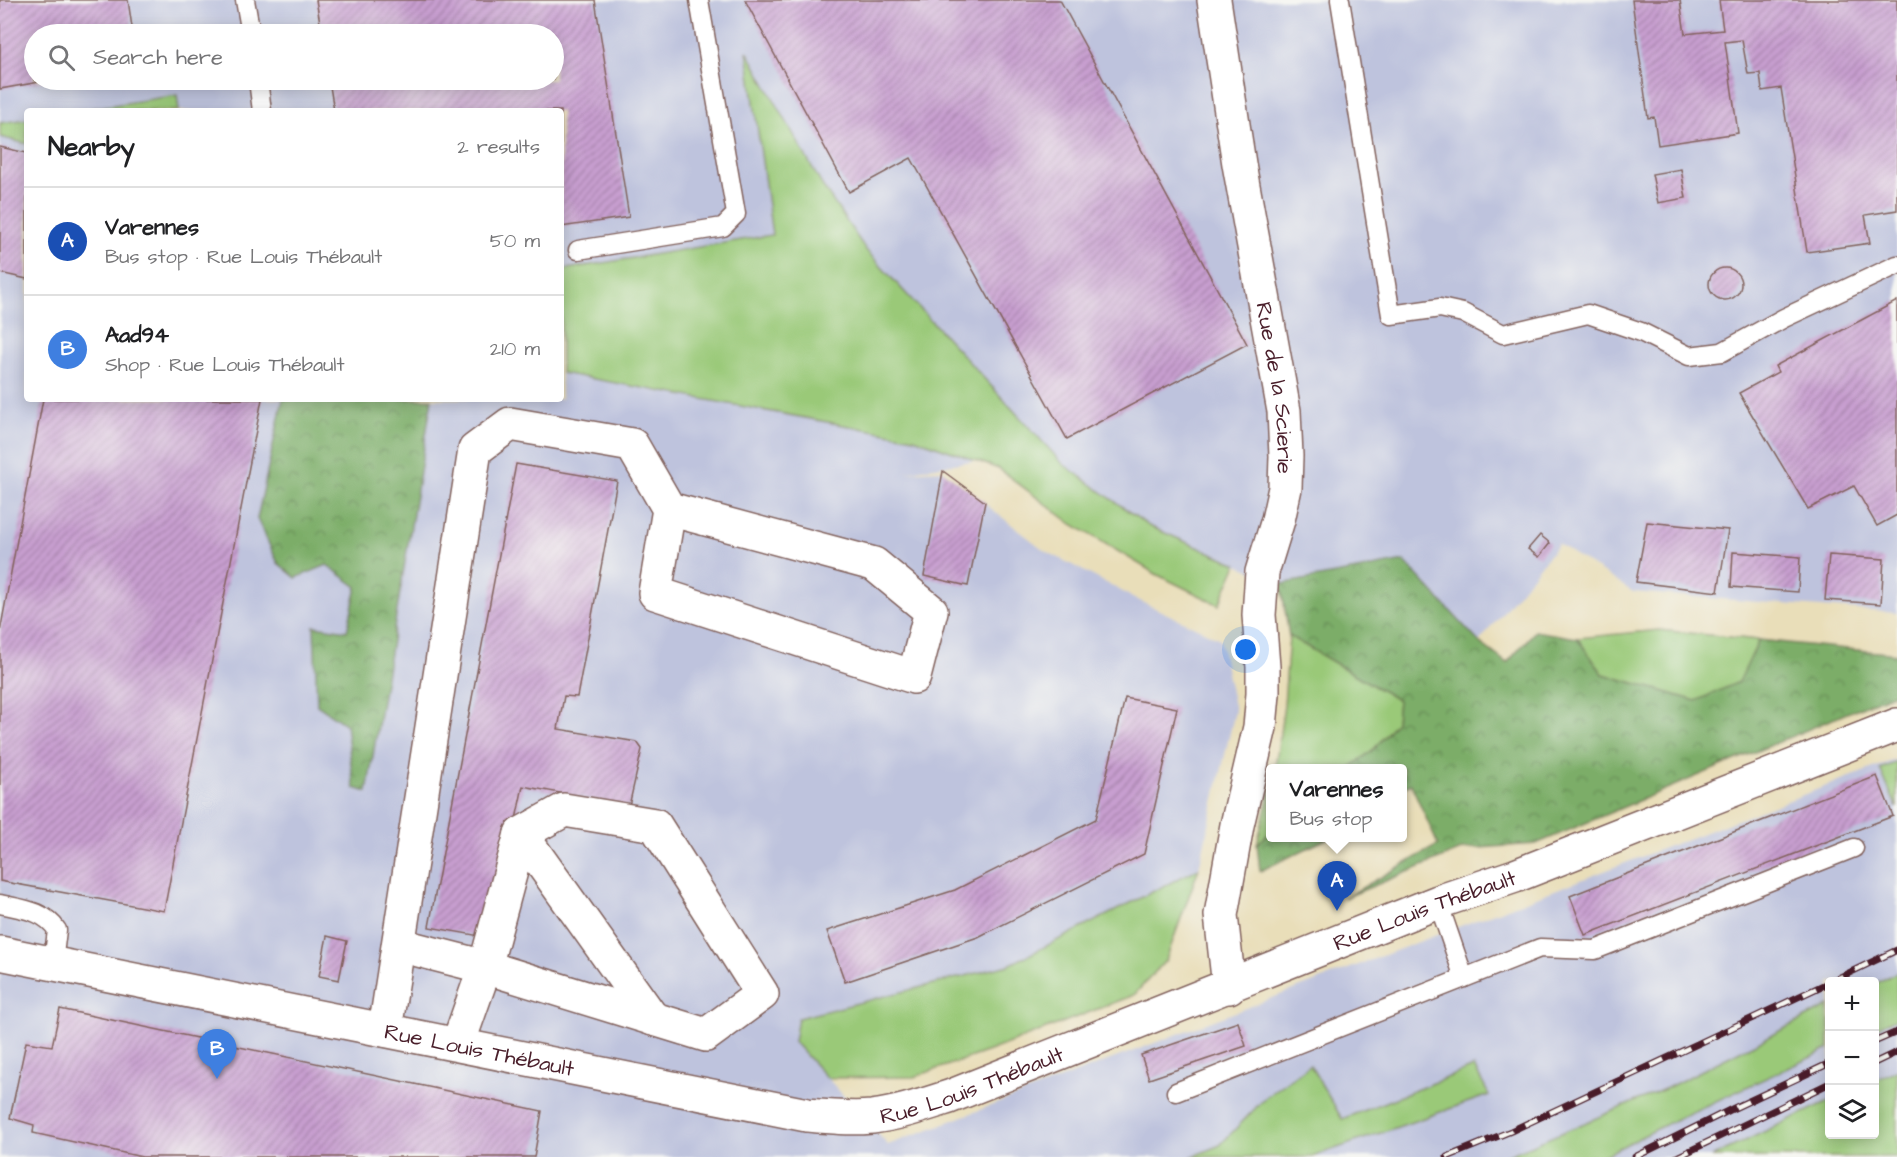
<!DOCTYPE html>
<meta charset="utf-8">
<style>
body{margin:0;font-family:"Architects Daughter",sans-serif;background:#f2f2f2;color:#202124}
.controls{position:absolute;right:18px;bottom:18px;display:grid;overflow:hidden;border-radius:6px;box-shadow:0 3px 15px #0003}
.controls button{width:54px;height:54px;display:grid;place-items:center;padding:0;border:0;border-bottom:2px solid #e0e0e0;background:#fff;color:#202124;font:30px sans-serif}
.you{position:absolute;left:1246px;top:650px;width:21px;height:21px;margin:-15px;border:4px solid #fff;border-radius:50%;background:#1a73e8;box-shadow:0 0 0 9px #1a73e833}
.badge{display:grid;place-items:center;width:39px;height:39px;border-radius:50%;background:#ea580c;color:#fff;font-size:20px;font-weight:700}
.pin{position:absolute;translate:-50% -50px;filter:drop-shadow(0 2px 3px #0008)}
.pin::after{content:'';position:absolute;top:32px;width:21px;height:18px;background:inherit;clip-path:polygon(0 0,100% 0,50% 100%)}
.popup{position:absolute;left:1266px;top:764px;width:141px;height:78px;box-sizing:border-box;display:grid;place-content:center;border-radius:6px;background:#fff;filter:drop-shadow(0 2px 4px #0005);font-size:20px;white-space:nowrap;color:#757577}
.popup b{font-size:22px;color:#202124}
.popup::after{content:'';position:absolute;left:50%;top:100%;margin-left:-12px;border:12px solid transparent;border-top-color:#fff}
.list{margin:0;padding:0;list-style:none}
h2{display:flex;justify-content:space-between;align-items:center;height:78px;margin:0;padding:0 24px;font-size:26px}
h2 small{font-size:20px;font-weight:400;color:#757577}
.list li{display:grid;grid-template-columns:39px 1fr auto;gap:18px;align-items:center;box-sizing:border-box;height:108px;padding:0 24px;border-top:2px solid #e0e0e0}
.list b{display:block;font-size:22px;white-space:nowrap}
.list p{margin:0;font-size:20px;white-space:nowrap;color:#757577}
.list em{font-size:20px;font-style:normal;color:#757577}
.icon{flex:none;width:33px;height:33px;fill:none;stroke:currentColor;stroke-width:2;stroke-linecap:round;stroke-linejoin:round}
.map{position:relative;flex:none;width:1897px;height:1157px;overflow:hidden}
.search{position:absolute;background:#fff;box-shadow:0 3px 15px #0003;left:24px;top:24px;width:540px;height:66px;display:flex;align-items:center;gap:15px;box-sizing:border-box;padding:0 21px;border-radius:33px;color:#757577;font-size:22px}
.panel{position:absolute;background:#fff;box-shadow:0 3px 15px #0003;left:24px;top:108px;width:540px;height:294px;border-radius:6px}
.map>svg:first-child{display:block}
.industrial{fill:#bec3dd;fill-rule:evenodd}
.green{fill:#9ac978;stroke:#727452;stroke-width:1.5}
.forest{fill:url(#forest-crowns);stroke:#62664a;stroke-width:1.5}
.building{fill:url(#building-hatch)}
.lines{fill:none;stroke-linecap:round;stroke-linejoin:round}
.lane-casing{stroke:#82625d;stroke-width:21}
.street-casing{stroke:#82625d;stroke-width:36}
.lane{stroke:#fff;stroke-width:18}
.street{stroke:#fff;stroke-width:33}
.rail-casing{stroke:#4a1f2b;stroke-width:7}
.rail{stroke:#f6f6f2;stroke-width:4.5;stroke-dasharray:14;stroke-linecap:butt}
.labels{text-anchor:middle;stroke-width:6;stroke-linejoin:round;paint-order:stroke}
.street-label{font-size:22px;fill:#4a1f2b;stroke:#f6f6f2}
</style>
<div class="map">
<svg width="1897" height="1157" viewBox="0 0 1897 1157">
<defs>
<pattern id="forest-crowns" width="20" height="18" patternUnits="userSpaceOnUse" patternTransform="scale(1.5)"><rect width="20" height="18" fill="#7bad68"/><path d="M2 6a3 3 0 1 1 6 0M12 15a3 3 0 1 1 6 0" fill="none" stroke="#678c56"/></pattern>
<pattern id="building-hatch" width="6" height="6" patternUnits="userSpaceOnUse" patternTransform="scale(1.5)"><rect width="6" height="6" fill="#c89fd0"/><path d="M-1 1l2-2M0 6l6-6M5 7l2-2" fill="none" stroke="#a481a9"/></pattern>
</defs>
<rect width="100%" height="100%" fill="#f6f6f2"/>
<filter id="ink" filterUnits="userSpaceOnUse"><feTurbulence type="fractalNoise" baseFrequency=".0167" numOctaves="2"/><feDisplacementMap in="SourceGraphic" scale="12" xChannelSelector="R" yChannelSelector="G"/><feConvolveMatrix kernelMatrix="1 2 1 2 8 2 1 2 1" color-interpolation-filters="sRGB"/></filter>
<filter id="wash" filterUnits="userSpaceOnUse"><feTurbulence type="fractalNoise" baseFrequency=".008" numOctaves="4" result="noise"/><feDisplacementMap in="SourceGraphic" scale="24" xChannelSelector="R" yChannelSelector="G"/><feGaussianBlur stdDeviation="1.35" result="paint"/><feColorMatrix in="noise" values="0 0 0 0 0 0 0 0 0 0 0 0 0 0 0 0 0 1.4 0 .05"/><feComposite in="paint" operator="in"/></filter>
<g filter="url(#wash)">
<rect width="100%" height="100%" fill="#e9deb9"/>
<!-- industrial -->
<path class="industrial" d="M 0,0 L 1897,0 L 1897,613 L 1633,592 L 1558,544 L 1479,642 L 1404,561 L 1281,584 L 1149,526 L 1063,464 L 884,270 L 1038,450 L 905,472 L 942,470 L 1044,550 L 1140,601 L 1220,639 L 1235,711 L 1199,868 L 1009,965 L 798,1018 L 794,1041 L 888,1145 L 1897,759 L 1897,1157 L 0,1157 ZM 34,34 L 554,34 L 554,80 L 34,80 ZM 27,111 L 561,111 L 561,399 L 27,399 ZM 1830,982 L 1874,982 L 1874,1134 L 1830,1134 Z"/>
<!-- green -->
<g class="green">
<polygon points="747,51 822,185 866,250 1063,464 1149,526 1237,564 1219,605 1156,574 1072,524 999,469 914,438 561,373 561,270 772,235"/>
<polygon points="177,95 179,111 75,111"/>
<polygon points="27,119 27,144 0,137 0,123"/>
<polygon points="1659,630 1759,640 1740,682 1696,701 1603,674 1577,638"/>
<polygon points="1289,636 1398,700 1396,722 1375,748 1350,768 1275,768 1284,705"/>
<polygon points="1897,762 1897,808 1880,769"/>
<polygon points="1271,787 1271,832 1257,844"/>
<polygon points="1199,868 1166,960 1134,995 989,1051 914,1077 827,1078 794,1042 798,1018 1009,965"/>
<polygon points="1897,972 1897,1018 1875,1029 1875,984"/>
<polygon points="1829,1006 1829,1049 1679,1118 1601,1157 1504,1157 1667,1088"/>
<polygon points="1310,1065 1342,1119 1474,1067 1489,1095 1312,1157 1191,1157 1220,1145 1266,1097"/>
<polygon points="1897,1070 1897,1157 1711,1157 1829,1101 1830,1134 1874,1134 1875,1080"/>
</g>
<!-- forest -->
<g class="forest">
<polygon points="283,399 432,399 367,792 354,788 346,725 317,705 314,626 347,631 357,587 327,565 296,578 278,563 257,519"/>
<polygon points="1404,561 1479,642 1507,663 1535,631 1577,638 1603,674 1696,701 1739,682 1759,640 1897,654 1897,692 1536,844 1464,849 1344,898 1438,845 1411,784 1403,788 1403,768 1350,768 1375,748 1396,722 1398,700 1289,636 1281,584"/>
<polygon points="1271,832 1271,838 1328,838 1260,871 1257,844"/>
</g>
<g id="blocks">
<!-- building -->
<g class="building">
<polygon points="0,0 128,0 133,34 34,34 34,80 45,81 0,89"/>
<polygon points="316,0 595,0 629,217 561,227 561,111 334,111 329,80 554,80 554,34 322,34"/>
<polygon points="745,0 1060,0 1247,344 1067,439 911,158 849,192"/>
<polygon points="1632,0 1680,0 1685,34 1723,30 1719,0 1897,0 1897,210 1865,215 1870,243 1807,252 1781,88 1762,91 1760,73 1748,74 1742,40 1725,42 1738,133 1658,145 1654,117 1648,118"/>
<polygon points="0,147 27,153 27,279 0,273"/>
<polygon points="1681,169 1686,198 1658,203 1652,174"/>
<circle cx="1725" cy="284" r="16"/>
<polygon points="1897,301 1897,515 1877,526 1854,486 1808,509 1739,393 1778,372 1775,366"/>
<polygon points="43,399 262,399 164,911 0,881 0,632"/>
<polygon points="516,464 617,481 577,697 564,696 558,729 637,742 642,749 629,806 523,786 491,938 429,927"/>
<polygon points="943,471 985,502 968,586 924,576"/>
<polygon points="1647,522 1728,530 1718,592 1636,582"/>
<polygon points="1540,535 1550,543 1539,557 1528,549"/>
<polygon points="1733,552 1800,557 1798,592 1731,587"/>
<polygon points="1829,555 1884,559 1881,604 1825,600"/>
<polygon points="1125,698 1177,708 1144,854 978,937 845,982 827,931 955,890 1096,819"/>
<polygon points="1877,776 1893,816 1585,935 1570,896"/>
<polygon points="327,936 347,941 339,980 319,976"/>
<polygon points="60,1009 542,1111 534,1157 142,1157 33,1133 34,1125 10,1118 26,1042 52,1046"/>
<polygon points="1238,1022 1246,1046 1149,1079 1141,1055"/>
</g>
</g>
</g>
<g filter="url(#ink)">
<use href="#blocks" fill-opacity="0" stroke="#82625d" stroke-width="1.5"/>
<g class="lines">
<defs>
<g id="lane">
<polyline points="245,0 251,34"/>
<polyline points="1340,0 1391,315 1440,308 1463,313 1503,334 1588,314 1641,332 1689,356 1722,352 1784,318 1897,265"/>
<polyline points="258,80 262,111"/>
<polyline points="578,250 723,227 736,214 699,0"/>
<polyline points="1438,902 1464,978"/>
<path d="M 0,904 C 22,909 44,910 57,930 L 53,963"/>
<polyline points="1176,1092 1540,948 1595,950 1854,848"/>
</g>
<g id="street">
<path id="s1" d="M 1214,0 L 1239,164 L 1284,411 L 1286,456 L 1285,488 L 1278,520 L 1262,572 L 1259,615 L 1263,667 L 1263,694 L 1260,727 L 1237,825 L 1221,915 L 1229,987"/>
<polyline points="521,834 653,1019"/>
<polyline points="399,945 485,967 521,834 564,810 655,825 762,994 706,1035 485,967 458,1044"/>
<path id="s2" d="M 0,953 L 807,1115 C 829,1117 850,1119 872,1117 C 898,1114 924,1105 949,1097 L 1438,902 L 1515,876 L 1897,725"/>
<polyline points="385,1030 475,450 510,424 632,445 669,509 874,564 931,611 914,677 655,593 669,509"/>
</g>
</defs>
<!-- lane casing -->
<use href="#lane" class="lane-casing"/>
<!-- street casing -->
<use href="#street" class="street-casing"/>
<!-- lane -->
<use href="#lane" class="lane"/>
<!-- street -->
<use href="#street" class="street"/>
<defs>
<g id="rail">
<polyline points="1830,982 1897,950"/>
<polyline points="1874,1042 1897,1032"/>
<polyline points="1874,1063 1897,1052"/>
<polyline points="1447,1157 1511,1131 1830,982"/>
<polyline points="1635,1157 1732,1109 1830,1063"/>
<polyline points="1677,1157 1830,1083"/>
</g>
</defs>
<!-- rail casing -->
<use href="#rail" class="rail-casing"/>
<!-- rail -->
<use href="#rail" class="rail"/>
</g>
</g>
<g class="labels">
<!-- street labels -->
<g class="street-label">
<text dy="8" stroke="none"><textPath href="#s1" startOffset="393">Rue de la Scierie</textPath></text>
<text dy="8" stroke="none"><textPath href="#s2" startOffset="1479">Rue Louis Thébault</textPath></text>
<text dy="8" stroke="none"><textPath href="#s2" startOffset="489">Rue Louis Thébault</textPath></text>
<text dy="8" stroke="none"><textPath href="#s2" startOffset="993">Rue Louis Thébault</textPath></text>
</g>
</g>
</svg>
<div class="controls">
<button>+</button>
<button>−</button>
<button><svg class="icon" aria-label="layers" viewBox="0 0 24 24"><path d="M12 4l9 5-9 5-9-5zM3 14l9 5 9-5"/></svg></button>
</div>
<div class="you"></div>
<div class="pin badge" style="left:1337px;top:911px;background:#1a4fb4">A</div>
<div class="popup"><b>Varennes</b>Bus stop</div>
<div class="pin badge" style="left:217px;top:1079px;background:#3f7fe0">B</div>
<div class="search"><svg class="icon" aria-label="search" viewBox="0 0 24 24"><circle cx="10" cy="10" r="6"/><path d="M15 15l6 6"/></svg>Search here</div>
<section class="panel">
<h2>Nearby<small>2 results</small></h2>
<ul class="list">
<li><span class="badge" style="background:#1a4fb4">A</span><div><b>Varennes</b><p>Bus stop · Rue Louis Thébault</p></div><em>50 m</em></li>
<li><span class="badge" style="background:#3f7fe0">B</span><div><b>Aad94</b><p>Shop · Rue Louis Thébault</p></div><em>210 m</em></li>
</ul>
</section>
</div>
